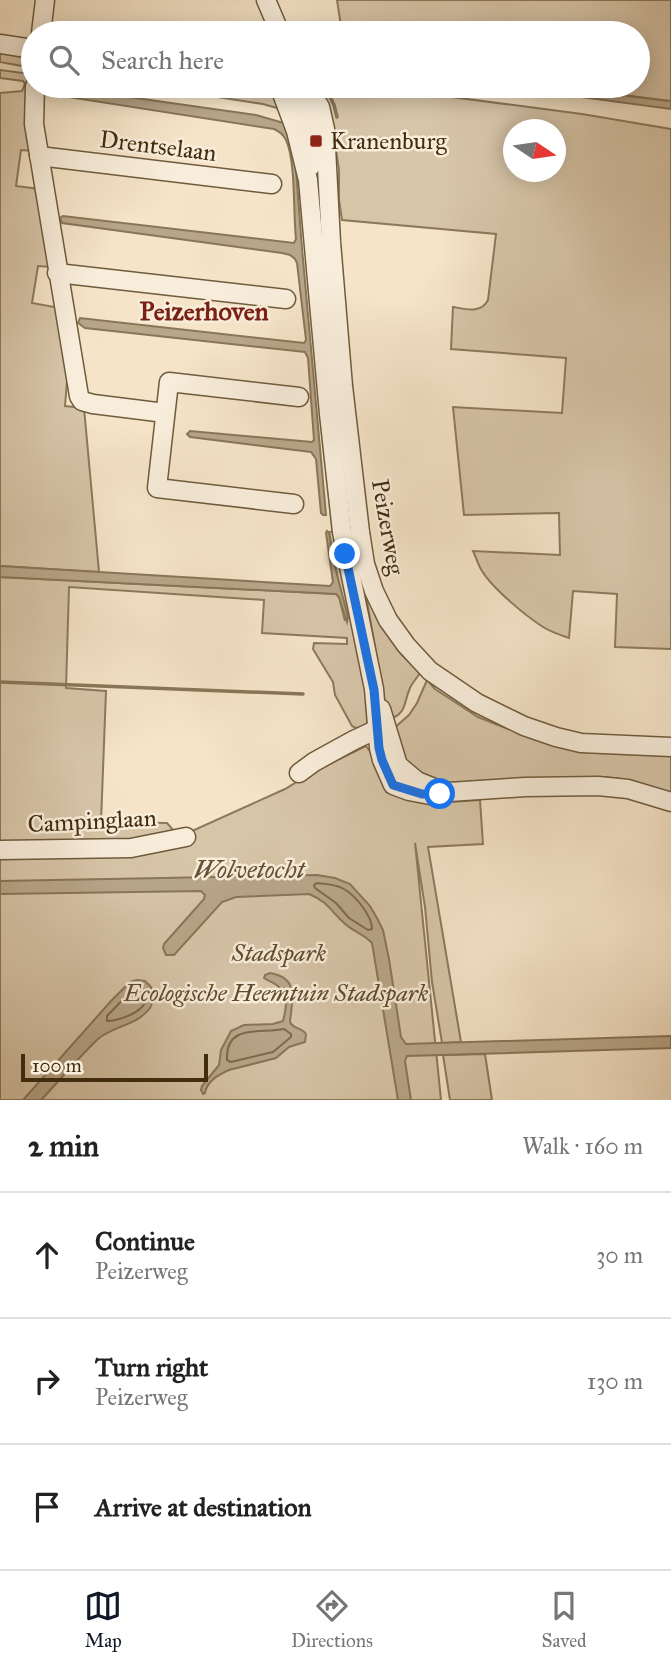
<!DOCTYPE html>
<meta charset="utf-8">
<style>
body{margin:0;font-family:"IM FELL Great Primer",serif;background:#f2f2f2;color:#222}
.compass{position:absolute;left:503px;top:119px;width:63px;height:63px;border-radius:50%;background:#fff;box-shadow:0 4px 18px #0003;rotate:103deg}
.scale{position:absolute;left:21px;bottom:18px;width:187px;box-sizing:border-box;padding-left:7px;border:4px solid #422d0e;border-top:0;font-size:19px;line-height:24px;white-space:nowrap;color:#422d0e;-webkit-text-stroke:5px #f8eddb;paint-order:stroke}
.stop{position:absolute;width:21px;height:21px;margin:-16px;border:5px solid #1a73e8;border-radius:50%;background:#fff}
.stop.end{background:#1a73e8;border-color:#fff;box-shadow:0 2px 7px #0008}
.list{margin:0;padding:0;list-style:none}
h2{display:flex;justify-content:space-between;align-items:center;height:91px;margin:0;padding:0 28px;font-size:30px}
h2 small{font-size:23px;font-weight:400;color:#767676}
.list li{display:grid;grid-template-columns:46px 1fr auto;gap:21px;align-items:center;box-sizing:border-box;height:126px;padding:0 28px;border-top:2px solid #e0e0e0}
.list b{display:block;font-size:26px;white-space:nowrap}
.list p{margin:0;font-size:23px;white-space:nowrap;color:#767676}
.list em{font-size:23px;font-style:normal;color:#767676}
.icon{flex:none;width:38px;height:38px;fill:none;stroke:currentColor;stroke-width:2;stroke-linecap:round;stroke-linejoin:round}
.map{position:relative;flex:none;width:671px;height:1100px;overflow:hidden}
.search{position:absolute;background:#fff;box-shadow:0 4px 18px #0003;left:21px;right:21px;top:21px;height:77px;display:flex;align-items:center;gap:18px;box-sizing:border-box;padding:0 24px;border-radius:38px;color:#767676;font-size:26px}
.sheet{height:469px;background:#fff}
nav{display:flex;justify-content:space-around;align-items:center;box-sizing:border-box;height:98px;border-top:2px solid #e0e0e0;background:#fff;font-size:19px;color:#767676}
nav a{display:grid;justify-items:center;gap:4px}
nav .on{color:#111827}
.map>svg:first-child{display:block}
.green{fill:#d7c5a8;stroke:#8c795b;stroke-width:2;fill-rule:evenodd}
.water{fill:#b8a689;stroke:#897658;stroke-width:2}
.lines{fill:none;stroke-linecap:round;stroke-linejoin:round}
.shore{stroke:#7d6a4c;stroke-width:2}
.stream{stroke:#897658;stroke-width:3.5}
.minor-casing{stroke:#6f5b3c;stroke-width:21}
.minor{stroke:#f8eddb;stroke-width:18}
.route{stroke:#1a73e8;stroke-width:9}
.poi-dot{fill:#8f2418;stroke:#f8eddb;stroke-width:2.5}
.labels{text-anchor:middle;stroke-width:5;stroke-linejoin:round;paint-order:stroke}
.poi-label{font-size:24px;fill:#422d0e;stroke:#f8eddb;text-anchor:start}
.street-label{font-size:24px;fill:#422d0e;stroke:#f8eddb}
.park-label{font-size:24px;font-style:italic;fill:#604b2d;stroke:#f8eddb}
.neighbourhood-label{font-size:26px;font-weight:bold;fill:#7a1f14;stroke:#f8eddb}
.water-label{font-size:26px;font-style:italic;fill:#655133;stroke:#f8eddb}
</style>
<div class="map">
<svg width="671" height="1100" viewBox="0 0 671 1100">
<rect width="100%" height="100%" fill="#f5e4c8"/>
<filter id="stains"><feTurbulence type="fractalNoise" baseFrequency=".00286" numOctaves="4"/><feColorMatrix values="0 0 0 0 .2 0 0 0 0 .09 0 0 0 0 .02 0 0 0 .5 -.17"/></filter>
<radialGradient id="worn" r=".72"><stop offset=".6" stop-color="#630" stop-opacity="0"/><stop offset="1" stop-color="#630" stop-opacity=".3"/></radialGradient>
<!-- green -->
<g class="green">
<polygon points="337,0 671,0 671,101 549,86 638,86 638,33 342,33"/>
<polygon points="0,51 33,56 33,68 0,62"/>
<polygon points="0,70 31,74 29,98 33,151 21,150 16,186 39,189 51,267 38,266 32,303 60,308 68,369 65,406 84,408 99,572 0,566 0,93 22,91 25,84 23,81 0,78"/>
<polygon points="146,86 218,86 266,93 277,99 284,110 263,104"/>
<path d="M 317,86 L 367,86 L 582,114 L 671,129 L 671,649 L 615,647 L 617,594 L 573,591 L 569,638 C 560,635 551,632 543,627 C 526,616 493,589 482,571 C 478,565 476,557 473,551 L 560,555 L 559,513 L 464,515 L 453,407 L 562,413 L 566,358 L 451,349 L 453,307 C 466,309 481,314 488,300 L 496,234 L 342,220 L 339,200 L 339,170 L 330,110 ZM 514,130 L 556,130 L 556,172 L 514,172 Z"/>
<polygon points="336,531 371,706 369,725 358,729 352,726 335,695 333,682 313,649 314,643 347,644 347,638 262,633 264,600 69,587 66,688 106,691 101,822 167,823 174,831 133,839 0,842 0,577 336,594 339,597 345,621 329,532"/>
<path d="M 363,579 L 376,617 L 401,654 L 420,673 C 417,678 412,683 410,688 C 403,703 408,713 388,720 Z"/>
<path d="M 427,680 L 435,689 L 478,717 L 508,729 L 571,746 L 671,751 L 671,795 C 649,785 629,779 605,777 L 464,783 L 430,782 L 449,797 L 450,802 L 480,800 L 483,844 L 428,847 L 461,1042 L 442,1043 L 432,982 L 425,907 L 415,843 L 441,1100 L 0,1100 L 0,843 L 159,846 L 285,789 L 313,772 L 366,746 L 369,750 L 382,744 L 393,729 L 409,715 L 417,703 Z"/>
<polygon points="485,1054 492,1100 450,1100 443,1055"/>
</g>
<!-- water -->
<g class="water">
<path d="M 51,86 L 256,115 L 284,123 L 295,157 L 302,248 L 326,515 L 323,515 L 321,513 L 316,459 L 311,452 L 190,437 L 187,434 L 190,431 L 312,442 L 314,440 L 308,358 L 305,352 L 85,328 L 78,323 L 80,318 L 304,343 L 306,340 L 297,263 L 295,259 L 290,255 L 282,253 L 62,223 L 60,218 L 63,216 L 294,243 L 296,239 C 293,214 296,161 286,140 C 283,134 280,132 274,129 L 49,94 Z"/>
<polygon points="499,86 549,86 668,101 671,101 671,109"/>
<polygon points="327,531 329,533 334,563 348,617 347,622 339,597 336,594 0,577 0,566 330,586 333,582 326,533"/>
<path d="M 317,875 L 335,878 L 350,884 L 370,906 L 377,918 L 383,930 L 389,959 L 401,1037 L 406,1044 L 671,1036 L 671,1048 L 407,1056 L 405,1061 L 411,1100 L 398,1100 L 372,943 C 364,934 352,931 344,923 C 330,910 328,902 309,894 L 236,897 L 222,902 L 174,955 L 166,955 L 163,948 L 164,944 L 204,899 L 205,895 L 201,891 L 0,894 L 0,881 Z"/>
<path d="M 270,973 C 300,978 292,1000 290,1022 C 293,1029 301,1027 306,1034 L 305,1042 L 289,1047 L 276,1058 L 229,1070 C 218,1075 207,1081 205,1093 L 203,1094 L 201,1090 L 202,1086 L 219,1065 L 221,1050 L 231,1031 L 244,1025 L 273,1024 L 283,1021 C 286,1009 289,998 279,987 C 276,983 268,981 264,978 L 265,975 Z"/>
<path d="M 137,980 L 145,981 L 151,987 C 152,994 154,1002 150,1008 C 138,1025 113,1026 98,1039 C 78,1058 60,1080 41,1100 L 23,1100 L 111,1001 L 130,982 Z"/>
</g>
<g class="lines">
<!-- shore -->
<g class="shore">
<path d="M 317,883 C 326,884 336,884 344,889 C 356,896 372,916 372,929 L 368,930 L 349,918 L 336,903 L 315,888 L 314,885 Z"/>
<path d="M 138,987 L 142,988 L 145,991 C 145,995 147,999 145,1003 C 139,1014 117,1021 107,1021 L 107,1016 L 133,989 Z"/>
<path d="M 284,1029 L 291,1034 L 291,1037 L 273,1052 L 231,1062 L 227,1060 C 225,1023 261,1034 284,1029 Z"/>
</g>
<!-- stream -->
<g class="stream">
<polyline points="325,86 334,105 337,117"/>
<polyline points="0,682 303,694"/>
</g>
<defs>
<g id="minor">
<polyline points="266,0 280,33"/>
<polyline points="41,33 45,0"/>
<polyline points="0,44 33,49"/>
<polyline points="35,86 34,124 79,396 82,401 93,404 165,413"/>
<path d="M 264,86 L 294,91 C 309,114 314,138 311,166"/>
<polyline points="307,86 320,107 325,129 331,242 343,386 360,532 365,564 374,591 388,620 406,645 430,671 477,703 524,726 556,737 581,743 671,747"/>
<polyline points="280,88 296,131 308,180 329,414 342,532 374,689 379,748 382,760 393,785 409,791 430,795 449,792 525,787 598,786 628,789 671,802"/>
<polyline points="39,156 272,184"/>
<polyline points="57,273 286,299"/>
<polyline points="294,504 157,488 169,382 299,397"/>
<polyline points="381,709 398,765 417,781 437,789"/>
<polyline points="299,773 314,762 354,740 384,726"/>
<polyline points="0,850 131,848 186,837"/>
</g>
</defs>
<!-- minor casing -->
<use href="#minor" class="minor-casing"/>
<!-- minor -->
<use href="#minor" class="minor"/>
</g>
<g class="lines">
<!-- route -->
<polyline class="route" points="345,554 374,690 379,748 382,760 393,785 422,794 440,794"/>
</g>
<!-- markers -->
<rect class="poi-dot" x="309" y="134" width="14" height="14" rx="3.5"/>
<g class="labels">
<!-- poi labels -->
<g class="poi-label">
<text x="330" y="149">Kranenburg</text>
</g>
<!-- street labels -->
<g class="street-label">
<text transform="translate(158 146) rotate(7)" y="8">Drentselaan</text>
<text transform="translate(388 527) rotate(80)" y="8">Peizerweg</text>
<text transform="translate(92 821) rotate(-3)" y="8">Campinglaan</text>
</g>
<!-- park labels -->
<g class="park-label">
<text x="279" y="961">Stadspark</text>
<text x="276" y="1001">Ecologische Heemtuin Stadspark</text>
</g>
<!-- neighbourhood labels -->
<g class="neighbourhood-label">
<text x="204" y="320">Peizerhoven</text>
</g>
<!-- water labels -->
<g class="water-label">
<text x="249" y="878">Wolvetocht</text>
</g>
</g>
<rect width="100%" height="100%" filter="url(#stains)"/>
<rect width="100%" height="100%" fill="url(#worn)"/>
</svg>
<svg class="compass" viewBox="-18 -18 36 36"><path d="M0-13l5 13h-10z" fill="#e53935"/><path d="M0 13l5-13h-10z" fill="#767676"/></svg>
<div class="scale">100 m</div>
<div class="stop" style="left:440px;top:794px"></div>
<div class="stop end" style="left:345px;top:554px"></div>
<div class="search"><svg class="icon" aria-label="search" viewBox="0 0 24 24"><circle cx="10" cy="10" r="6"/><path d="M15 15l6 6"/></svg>Search here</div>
</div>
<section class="sheet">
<h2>2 min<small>Walk · 160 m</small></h2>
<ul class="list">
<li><svg class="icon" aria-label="ahead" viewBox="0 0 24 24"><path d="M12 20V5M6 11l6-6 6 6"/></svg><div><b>Continue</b><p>Peizerweg</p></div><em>30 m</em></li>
<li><svg class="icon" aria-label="right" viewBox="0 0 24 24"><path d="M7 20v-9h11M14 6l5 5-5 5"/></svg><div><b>Turn right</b><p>Peizerweg</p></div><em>130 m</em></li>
<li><svg class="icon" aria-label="arrive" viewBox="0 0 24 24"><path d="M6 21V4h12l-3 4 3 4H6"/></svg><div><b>Arrive at destination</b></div></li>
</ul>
</section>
<nav>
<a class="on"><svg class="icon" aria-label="map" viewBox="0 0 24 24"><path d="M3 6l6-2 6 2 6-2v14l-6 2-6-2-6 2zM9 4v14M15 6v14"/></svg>Map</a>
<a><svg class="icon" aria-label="directions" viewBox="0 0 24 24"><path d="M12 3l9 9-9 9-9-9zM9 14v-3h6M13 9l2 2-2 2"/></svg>Directions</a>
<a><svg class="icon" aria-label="saved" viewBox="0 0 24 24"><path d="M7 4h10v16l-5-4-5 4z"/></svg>Saved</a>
</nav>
